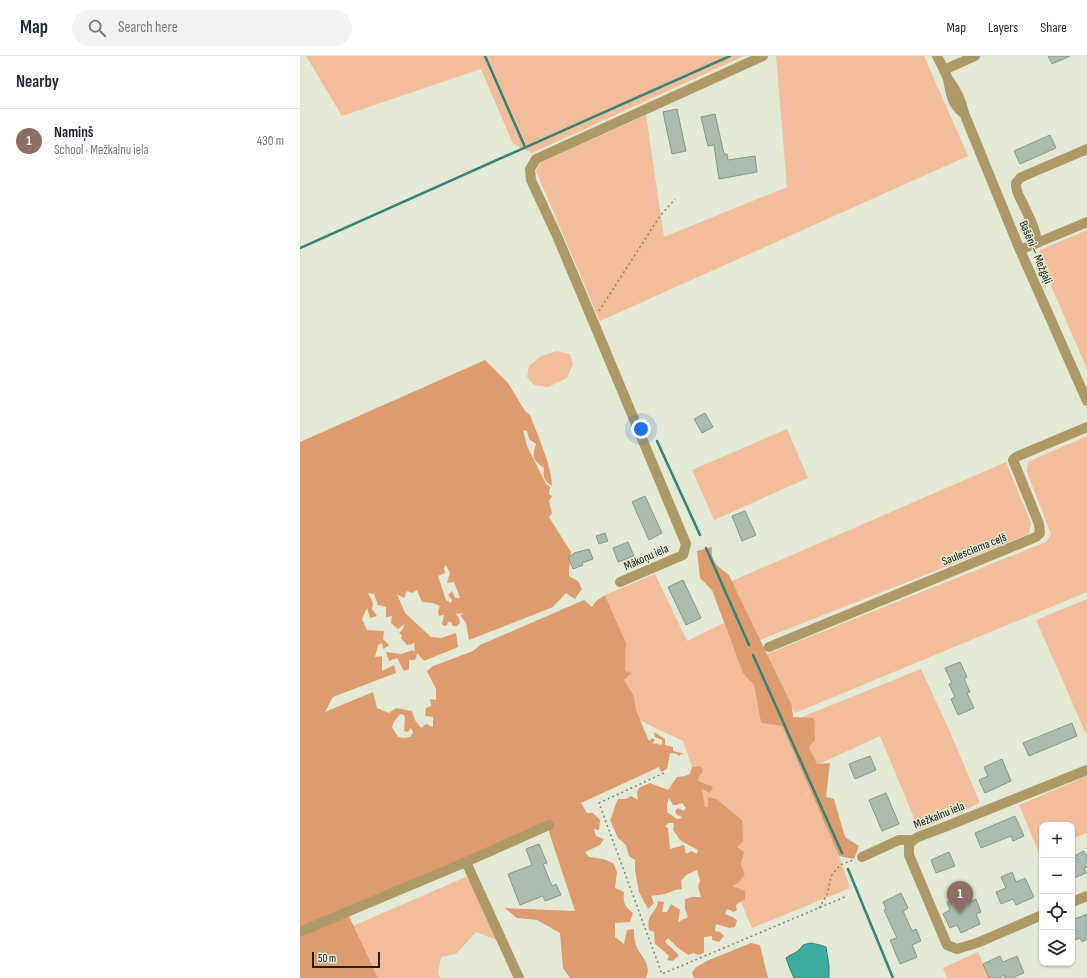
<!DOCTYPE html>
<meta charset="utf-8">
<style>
body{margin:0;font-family:"Sofia Sans Condensed",sans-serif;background:#f2f2f3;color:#1f2937}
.controls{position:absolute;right:12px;bottom:12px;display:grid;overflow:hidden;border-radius:8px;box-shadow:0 1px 3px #0004}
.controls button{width:36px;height:36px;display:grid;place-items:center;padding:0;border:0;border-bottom:1px solid #e0e1e3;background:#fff;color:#1f2937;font:20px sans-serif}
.scale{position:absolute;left:12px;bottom:10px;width:68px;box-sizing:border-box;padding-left:4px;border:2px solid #20221a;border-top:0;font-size:11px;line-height:14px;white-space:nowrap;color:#20221a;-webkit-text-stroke:3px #e3e9d5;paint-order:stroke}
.you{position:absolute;left:341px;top:373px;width:14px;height:14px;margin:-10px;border:3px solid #fff;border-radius:50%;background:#1a73e8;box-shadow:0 0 0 6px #1a73e833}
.badge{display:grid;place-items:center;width:26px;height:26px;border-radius:50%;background:#513fb6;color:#fff;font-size:13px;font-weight:700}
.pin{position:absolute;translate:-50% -33px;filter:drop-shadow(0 1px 2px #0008)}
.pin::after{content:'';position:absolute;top:21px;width:14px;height:12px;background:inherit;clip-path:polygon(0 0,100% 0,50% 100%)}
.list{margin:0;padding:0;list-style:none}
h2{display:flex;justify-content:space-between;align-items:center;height:52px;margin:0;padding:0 16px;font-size:17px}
h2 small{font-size:13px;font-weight:400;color:#747a83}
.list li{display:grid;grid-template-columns:26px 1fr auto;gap:12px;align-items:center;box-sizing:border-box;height:64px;padding:0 16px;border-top:1px solid #e0e1e3}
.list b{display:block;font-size:15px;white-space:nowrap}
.list p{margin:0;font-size:13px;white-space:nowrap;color:#747a83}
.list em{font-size:13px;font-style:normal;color:#747a83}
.icon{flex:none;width:22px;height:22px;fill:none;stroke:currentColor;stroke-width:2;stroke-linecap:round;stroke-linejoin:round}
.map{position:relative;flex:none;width:787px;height:922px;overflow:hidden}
header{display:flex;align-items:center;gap:24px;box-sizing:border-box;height:56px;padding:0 20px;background:#fff;border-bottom:1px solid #e0e1e3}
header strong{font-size:19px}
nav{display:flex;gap:22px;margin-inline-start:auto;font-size:14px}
.search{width:280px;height:36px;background:#f2f2f3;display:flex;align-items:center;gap:10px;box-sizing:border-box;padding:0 14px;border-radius:22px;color:#747a83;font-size:15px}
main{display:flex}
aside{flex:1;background:#fff}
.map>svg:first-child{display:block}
.green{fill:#f2bd9a}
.forest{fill:#de9c6e;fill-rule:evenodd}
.water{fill:#3daca1;stroke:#348378}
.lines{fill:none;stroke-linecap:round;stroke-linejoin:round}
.stream{stroke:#348378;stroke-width:2.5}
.building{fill:#aabcaf;stroke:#86978a}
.path{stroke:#828678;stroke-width:1.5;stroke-dasharray:2 3;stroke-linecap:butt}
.minor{stroke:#ae9866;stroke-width:10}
.labels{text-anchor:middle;stroke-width:3;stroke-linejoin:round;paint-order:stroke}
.street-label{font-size:12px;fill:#20221a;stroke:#e3e9d5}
</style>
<header>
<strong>Map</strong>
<div class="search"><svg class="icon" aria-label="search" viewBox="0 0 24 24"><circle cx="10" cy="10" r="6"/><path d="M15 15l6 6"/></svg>Search here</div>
<nav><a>Map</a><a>Layers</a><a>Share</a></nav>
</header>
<main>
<aside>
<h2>Nearby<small></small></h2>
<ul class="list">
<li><span class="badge" style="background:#8d6e63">1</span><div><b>Namiņš</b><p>School · Mežkalnu iela</p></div><em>430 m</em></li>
</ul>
</aside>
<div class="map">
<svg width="787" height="922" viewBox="0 0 787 922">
<rect width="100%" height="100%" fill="#e3e9d5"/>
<!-- green -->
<g class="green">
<polygon points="6,0 444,0 232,97 213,88 181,13 42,60"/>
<polygon points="476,0 624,0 668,100 300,265 236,115 240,107 346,59 364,181 487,131"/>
<polygon points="787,174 787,313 739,202 740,194"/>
<polygon points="257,295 270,298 273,308 267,322 248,331 234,329 227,321 229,310 241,300"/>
<polygon points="487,373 508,422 414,464 392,414"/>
<polygon points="787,380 787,536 495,657 467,598 746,486 751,478 727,416 728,406"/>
<polygon points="706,406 731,467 729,478 460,584 432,525"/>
<polygon points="355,518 387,585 424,567 443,616 454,629 461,667 482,670 539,800 550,832 452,872 441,846 445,843 431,830 445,819 441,808 443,803 437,791 442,764 417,743 408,741 408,751 405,752 402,732 409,728 402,727 398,724 401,719 399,710 392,711 383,685 347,668 339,663 336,654 334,640 324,624 326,587 305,539"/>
<polygon points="787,543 787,680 736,564"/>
<polygon points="621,613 650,676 680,747 619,774 580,680 517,709 509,691 502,661"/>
<polygon points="787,720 787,777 772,783 772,769 742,769 742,796 739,797 719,749"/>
<polygon points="168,820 199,885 176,876 156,898 141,901 138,918 140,922 78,922 53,870"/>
<polygon points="678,896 689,922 647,922 643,912"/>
</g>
<!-- forest -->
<g class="forest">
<path d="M 185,304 L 208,327 L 225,355 L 230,359 C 237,378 252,410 252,430 C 244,424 243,422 244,412 C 232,403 232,402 236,388 L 229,383 L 227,375 L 223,374 L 227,390 L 246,428 L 250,431 L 249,438 L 252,440 L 249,445 L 252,457 L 249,461 L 271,496 L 269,515 L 269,520 L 278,525 L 282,533 L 275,543 L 266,537 L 253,551 L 169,584 L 166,567 L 161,560 L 162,557 L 156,558 L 159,562 L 160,567 L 157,570 L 153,570 L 151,566 L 148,566 L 147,569 L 144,570 L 142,568 L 144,559 L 139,560 L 138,555 L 140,550 L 133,547 L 122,546 L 117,534 L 112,537 L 107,535 L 104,542 L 97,538 L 105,557 L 131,581 L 141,582 L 156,577 L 158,591 L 124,605 L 117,597 L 116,603 L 114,604 L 109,604 L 109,613 L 104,615 L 97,602 L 89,605 L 86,596 L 101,598 L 113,594 L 115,596 L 114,586 L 112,588 L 107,589 L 101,582 L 102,579 L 99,577 L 102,574 L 105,568 L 98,573 L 91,567 L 92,560 L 86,561 L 86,551 L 78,549 L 74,538 L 68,537 L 73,547 L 72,553 L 77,560 L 70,562 L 67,552 L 62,563 L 67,574 L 84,575 L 83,583 L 89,589 L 83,593 L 82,587 L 78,589 L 75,601 L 82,600 L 82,615 L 94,609 L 96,617 L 33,641 L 25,656 L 73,636 L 77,652 L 89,657 L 96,652 L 112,655 L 115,664 L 121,672 L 126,668 L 133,671 L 133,661 L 125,660 L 126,652 L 131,650 L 130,643 L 136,644 L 136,633 L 127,615 L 133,610 L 173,595 L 180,589 L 284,544 L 292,551 L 296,545 L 305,539 L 326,587 L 325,615 L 332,617 L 324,624 L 334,640 L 336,654 L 349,685 L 352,682 L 355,684 L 353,687 L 354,688 L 356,687 L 360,689 L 362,688 L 362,684 L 355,681 L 354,676 L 365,683 L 365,689 L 373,691 L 373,695 L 385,698 L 381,698 L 379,700 L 377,698 L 370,697 L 367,713 L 361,716 L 359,711 L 281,747 L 287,757 L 293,757 L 300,764 L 299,774 L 294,773 L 296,780 L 304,783 L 300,789 L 285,796 L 289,801 L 303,803 L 313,807 L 317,816 L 315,832 L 324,836 C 323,847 324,850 333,857 L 330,866 L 315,867 L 315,881 L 324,888 L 327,874 L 334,873 C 334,877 334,882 335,886 C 338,900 353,906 346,922 L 270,922 L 263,912 L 260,877 L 237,864 L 217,862 L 205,852 L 275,855 L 249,776 L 249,770 L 47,856 L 78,922 L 0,922 L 0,386 ZM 146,509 L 150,517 L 147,527 L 154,526 L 160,542 L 155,542 L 152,535 L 148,539 L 152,544 L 151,547 L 146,544 L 138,520 L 145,517 L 144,512 ZM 100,658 L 104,659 L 105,663 L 104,675 L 108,676 L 110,673 L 111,672 L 113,677 L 110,681 L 108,681 L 106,682 L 98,681 L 92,671 L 94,666 Z"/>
<path d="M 412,491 C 410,506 418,511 429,519 L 492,650 L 493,661 L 514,662 L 515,684 L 509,691 L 517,708 L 530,707 L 526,741 L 534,743 L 545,781 L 559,790 L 554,803 L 539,800 L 482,670 L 461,667 L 454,629 L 443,617 L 412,534 L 400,522 L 397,495 Z"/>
<path d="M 400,710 L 403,714 L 398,724 C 403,729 408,727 413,731 L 410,737 L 402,733 L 405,751 L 408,751 L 408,741 L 417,743 L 442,764 L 443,786 L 437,791 L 444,796 L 441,808 L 445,819 L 438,827 L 432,830 L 445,835 L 445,843 L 436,849 L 437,854 L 434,856 L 427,853 L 425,858 L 433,861 L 437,864 L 435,871 L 429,872 L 416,868 L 415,875 L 420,876 L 424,880 L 419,886 L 412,884 L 412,880 L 404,881 L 404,897 L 398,899 L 394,897 L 388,899 L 377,891 L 368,882 L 365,886 L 378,898 L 378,900 L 373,905 L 367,904 L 369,900 L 364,895 L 355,888 L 354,876 L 349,874 C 346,856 356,859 358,845 L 364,846 L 362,856 L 367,856 L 371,848 L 380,854 L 378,866 L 388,861 L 385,853 L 385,843 L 392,841 L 401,841 L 398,830 L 400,825 L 397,814 L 386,819 L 381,825 L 382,833 L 375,834 L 365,838 L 351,840 L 354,847 L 348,853 L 339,836 L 335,814 L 335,804 L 329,800 L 326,789 L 318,782 L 310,764 C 314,757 314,750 318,743 L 326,743 L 331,740 L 338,744 C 336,731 338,732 350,727 L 368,734 L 377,721 L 385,720 L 390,718 L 392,711 ZM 369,742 L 373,749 L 376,749 L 382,747 L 386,752 L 384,755 L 378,752 L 375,755 L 377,759 L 380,760 L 382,762 L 377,763 L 367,756 L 367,748 ZM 369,767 L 374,767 L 373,774 L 381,785 L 398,794 L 397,798 L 391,795 L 386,798 L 384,789 L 370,793 L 368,772 L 365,770 Z"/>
<polygon points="451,887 460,889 468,922 394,922 392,917 396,911 409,904"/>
</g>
<!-- water -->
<path class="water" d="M 511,887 L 520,889 L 526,891 L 529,910 L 529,922 L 494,922 L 490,913 L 486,902 C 494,896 497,898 503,889 Z"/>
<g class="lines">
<!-- stream -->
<g class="stream">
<polyline points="185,0 225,91"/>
<polyline points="0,192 430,0"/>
<polyline points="357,385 400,479"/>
<polyline points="406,492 449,589"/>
<polyline points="453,599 542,797"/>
<polyline points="548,813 593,922"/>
</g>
</g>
<!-- building -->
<g class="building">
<polygon points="748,0 770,0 752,8"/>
<polygon points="377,53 386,95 372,98 363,56"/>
<polygon points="415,58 424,98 427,98 428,104 455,100 457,116 419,123 414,89 408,90 401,61"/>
<polygon points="750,79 756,92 720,108 714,95"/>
<polygon points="405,357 413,371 402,377 394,363"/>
<polygon points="345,440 362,477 349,484 332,446"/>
<polygon points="445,455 456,479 442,485 432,460"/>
<polygon points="305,477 308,485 299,488 296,480"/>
<polygon points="328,486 334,500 318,506 313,492"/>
<polygon points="289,493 293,503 282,507 283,509 273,513 268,501 274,498 274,497"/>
<polygon points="383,524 401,562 386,569 368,531"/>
<polygon points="660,606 667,621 664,623 670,636 667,637 674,652 658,659 651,643 655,641 649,628 652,627 645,612"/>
<polygon points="772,667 777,680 729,700 723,687"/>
<polygon points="570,700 576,714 555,723 549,708"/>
<polygon points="702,703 711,725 685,737 679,724 688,720 684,711"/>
<polygon points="586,737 599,768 582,775 569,744"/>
<polygon points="715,760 724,780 713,785 711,780 681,792 675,777"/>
<polygon points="239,788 247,807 243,808 252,830 256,828 261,839 245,845 243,840 220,849 208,818 232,809 226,793"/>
<polygon points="784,795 787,802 787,811 784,812 786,817 774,822 772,817 772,801"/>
<polygon points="649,796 655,810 636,817 631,804"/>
<polygon points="712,816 716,826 725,822 734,841 716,849 713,843 701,848 696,836 706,832 701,821"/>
<polygon points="601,837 608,852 603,855 612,875 616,873 621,885 612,889 617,901 600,908 590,884 597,882 584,854 586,853 583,846"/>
<polygon points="662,839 666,848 676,843 681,856 676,858 680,868 661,877 657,869 650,872 643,858 650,854 647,846"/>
<polygon points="787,858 787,883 782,886 780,882 772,885 772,864"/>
<polygon points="700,900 703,906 717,900 724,917 712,922 705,922 704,919 699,922 689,922 683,908"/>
</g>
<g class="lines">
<!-- path -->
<g class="path">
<polyline points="299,255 360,160 375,143"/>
<polyline points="364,717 299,747 362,918 547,840"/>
<polyline points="519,852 527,839 531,820 540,809 553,804"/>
</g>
<!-- minor -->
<g class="minor">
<path d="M 637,0 C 641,8 646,16 648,24 C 651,37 651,46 662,56"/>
<polyline points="644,14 675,0"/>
<path d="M 648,23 C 656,33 661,43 664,57 L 720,194 L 787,345"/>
<path d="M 737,187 C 736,173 729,161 723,148 C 720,141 715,135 716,127 L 720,122 L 724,120 L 787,93"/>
<polyline points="720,194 787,166"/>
<polyline points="320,526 383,499 386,488 293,265 257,180 231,124 230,113 236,103 463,0"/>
<polyline points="469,591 736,481 740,477 739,468 713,404 716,401 787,371"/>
<polyline points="562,801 599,784 613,784"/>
<polyline points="166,806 219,922"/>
<polyline points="772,846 787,840"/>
<polyline points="742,859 677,887 657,893 647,889 609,799 609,789 613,784 618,781 647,770 787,714"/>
<polyline points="0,876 47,856 166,806 249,769"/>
</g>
</g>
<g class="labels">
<!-- street labels -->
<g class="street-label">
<text transform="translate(736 196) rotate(67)" y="4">Bašēni – Mežgaļi</text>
<text transform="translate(674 493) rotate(-22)" y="4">Saulesciema ceļš</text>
<text transform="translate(346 501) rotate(-24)" y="4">Mākoņu iela</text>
<text transform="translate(639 759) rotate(-22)" y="4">Mežkalnu iela</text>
</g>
</g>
</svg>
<div class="controls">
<button>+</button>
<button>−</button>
<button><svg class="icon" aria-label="locate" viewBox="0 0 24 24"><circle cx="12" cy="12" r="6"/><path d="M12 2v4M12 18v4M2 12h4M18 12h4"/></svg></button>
<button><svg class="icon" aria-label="layers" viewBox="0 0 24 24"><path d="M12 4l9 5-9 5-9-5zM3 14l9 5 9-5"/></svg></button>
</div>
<div class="scale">50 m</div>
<div class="you"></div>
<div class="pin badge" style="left:660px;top:858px;background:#8d6e63">1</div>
</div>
</main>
